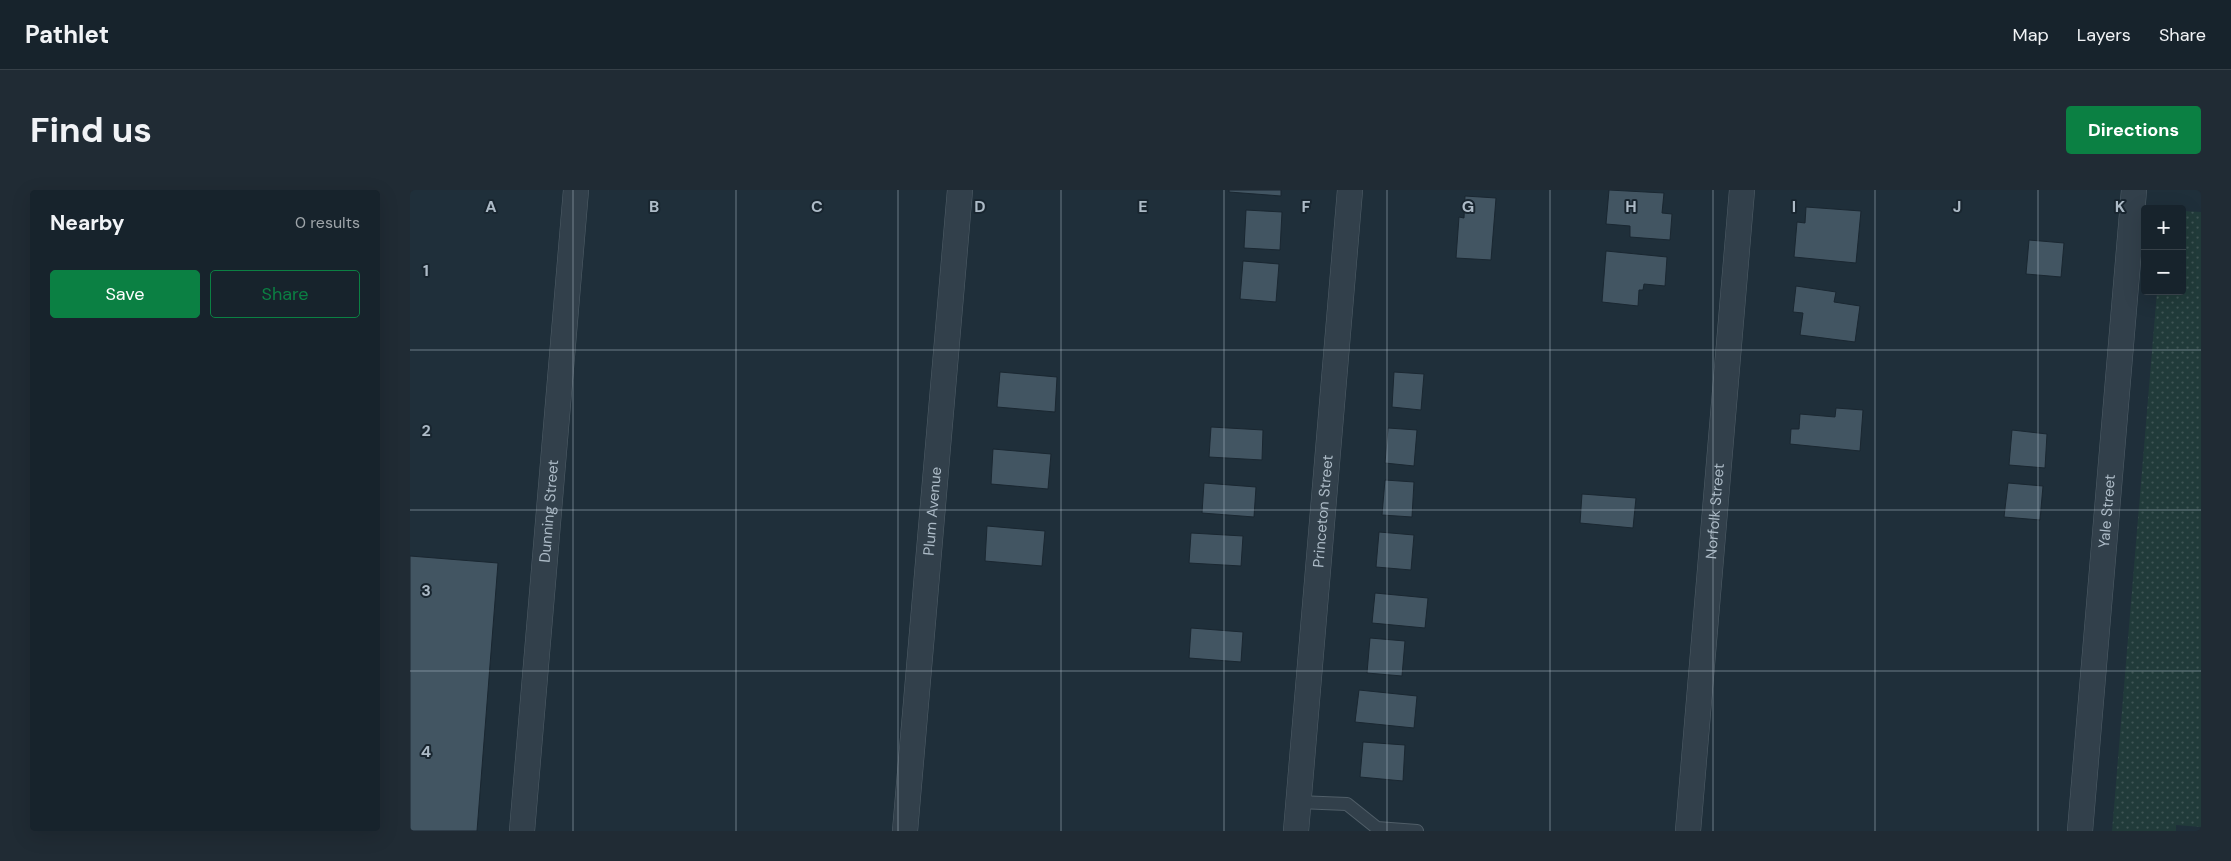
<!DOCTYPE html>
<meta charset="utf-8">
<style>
body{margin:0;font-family:"DM Sans",sans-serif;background:#202b34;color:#f1f3f6}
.controls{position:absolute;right:15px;top:15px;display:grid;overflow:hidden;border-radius:5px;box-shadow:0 5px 20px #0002}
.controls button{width:45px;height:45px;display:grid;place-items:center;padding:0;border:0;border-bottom:1px solid #364048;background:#17232c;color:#f1f3f6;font:25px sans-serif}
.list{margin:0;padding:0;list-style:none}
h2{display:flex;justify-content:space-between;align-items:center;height:65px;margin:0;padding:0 20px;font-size:21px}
h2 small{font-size:16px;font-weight:400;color:#9ea4a9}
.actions{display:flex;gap:10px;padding:15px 20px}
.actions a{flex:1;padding:11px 0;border:1px solid #0b8043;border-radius:5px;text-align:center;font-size:18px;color:#0b8043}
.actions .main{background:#0b8043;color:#fff}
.map{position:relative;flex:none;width:1791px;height:641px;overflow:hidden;border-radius:5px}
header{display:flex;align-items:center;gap:30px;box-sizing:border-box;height:70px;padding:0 25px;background:#17232c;border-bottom:1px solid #364048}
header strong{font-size:24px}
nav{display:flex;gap:28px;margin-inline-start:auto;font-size:18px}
.intro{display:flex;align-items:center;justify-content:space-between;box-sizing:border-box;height:120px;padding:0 30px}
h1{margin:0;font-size:35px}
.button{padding:12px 22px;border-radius:5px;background:#0b8043;color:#fff;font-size:18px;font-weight:700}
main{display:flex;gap:30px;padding:0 30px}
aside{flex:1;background:#17232c;border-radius:5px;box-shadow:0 5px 20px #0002}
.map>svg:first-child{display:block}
.grass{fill:url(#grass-dots)}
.building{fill:#425562;stroke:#1a2731}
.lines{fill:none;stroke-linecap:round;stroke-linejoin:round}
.lane-casing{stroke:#505e68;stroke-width:14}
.street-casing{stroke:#505e68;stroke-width:26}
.lane{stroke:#32404b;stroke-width:12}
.street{stroke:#32404b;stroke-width:25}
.grid{fill:none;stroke:#adbbc7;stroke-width:1;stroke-opacity:0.55}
.labels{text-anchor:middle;stroke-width:4;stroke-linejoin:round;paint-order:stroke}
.street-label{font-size:15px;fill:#adbbc7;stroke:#18252f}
.grid-label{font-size:16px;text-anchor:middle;font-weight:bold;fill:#adbbc7;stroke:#18252f;stroke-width:4;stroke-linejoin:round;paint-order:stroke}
</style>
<header>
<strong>Pathlet</strong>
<nav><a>Map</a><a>Layers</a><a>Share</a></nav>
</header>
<div class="intro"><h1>Find us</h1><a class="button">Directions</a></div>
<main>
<aside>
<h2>Nearby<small>0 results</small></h2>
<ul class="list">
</ul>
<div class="actions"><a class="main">Save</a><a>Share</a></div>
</aside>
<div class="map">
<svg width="1791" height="641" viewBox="0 0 1791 641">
<defs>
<pattern id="grass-dots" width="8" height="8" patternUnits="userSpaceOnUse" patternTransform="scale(1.25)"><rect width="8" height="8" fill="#213b3a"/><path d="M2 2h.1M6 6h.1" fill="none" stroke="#3f5555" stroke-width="1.8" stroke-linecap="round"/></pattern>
</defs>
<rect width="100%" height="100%" fill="#1f2f3a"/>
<!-- grass -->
<polygon class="grass" points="1772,21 1791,22 1791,637 1766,635 1766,641 1702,641 1747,101 1772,101"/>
<!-- building -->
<g class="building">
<polygon points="819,0 871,0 871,6 819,2"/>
<polygon points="1199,0 1254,3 1252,23 1262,24 1260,50 1220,47 1220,36 1196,34"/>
<polygon points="1055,6 1086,8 1081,70 1046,68 1049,27 1054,28"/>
<polygon points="1396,17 1451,21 1446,73 1384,67 1387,32 1395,33"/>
<polygon points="836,20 872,22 870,60 834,58"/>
<polygon points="1619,50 1654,53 1651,87 1616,84"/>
<polygon points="1196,61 1257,67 1255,96 1234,94 1233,100 1229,100 1228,116 1192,112"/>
<polygon points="833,71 869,74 866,112 830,109"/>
<polygon points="1386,96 1426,102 1424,112 1450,116 1445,152 1390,145 1393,123 1383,122"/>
<polygon points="590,182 647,187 645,222 587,217"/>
<polygon points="984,182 1014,184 1011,220 982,217"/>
<polygon points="1426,218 1453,220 1450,261 1380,254 1381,239 1389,239 1390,224 1425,227"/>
<polygon points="801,237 853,240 852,270 799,267"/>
<polygon points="978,238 1007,240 1004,276 975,273"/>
<polygon points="1602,240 1637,244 1635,278 1599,275"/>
<polygon points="583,259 641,264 638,299 581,294"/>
<polygon points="975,290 1004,292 1002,327 972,325"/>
<polygon points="794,293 846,297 844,327 792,323"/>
<polygon points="1598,293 1633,296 1630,330 1594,327"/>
<polygon points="1172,304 1226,308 1223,338 1170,333"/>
<polygon points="577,336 635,341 632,376 575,371"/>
<polygon points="969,342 1004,345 1001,380 966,377"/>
<polygon points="781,343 833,346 831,376 779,373"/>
<polygon points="0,366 88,373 67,641 0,641"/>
<polygon points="965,403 1018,408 1015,438 962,433"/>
<polygon points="781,438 833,442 831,472 779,468"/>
<polygon points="960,448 995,451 992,486 957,483"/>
<polygon points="949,500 1007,506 1004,538 945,532"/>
<polygon points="953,552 995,555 993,591 950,587"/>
</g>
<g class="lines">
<defs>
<polyline id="lane" points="888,612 937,614 967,638 1007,641"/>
<g id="street">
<path id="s1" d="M 112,641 L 166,0"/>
<path id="s2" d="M 495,641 L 550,0"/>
<path id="s3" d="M 886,641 L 940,0"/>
<path id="s4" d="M 1278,641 L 1332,0"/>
<path id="s5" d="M 1670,641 L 1724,0"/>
</g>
</defs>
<!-- lane casing -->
<use href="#lane" class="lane-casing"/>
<!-- street casing -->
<use href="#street" class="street-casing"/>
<!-- lane -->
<use href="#lane" class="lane"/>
<!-- street -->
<use href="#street" class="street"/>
</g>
<!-- grid -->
<path class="grid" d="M 163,0 L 163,641M 326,0 L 326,641M 488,0 L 488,641M 651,0 L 651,641M 814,0 L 814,641M 977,0 L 977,641M 1140,0 L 1140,641M 1303,0 L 1303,641M 1465,0 L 1465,641M 1628,0 L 1628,641M 0,160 L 1791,160M 0,320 L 1791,320M 0,481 L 1791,481"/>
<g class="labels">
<!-- street labels -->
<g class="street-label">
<text dy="5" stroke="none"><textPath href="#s1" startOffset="321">Dunning Street</textPath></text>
<text dy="5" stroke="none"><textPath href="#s2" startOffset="321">Plum Avenue</textPath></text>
<text dy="5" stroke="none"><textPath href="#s3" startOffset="321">Princeton Street</textPath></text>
<text dy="5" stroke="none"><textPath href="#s4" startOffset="321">Norfolk Street</textPath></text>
<text dy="5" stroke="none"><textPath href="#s5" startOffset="321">Yale Street</textPath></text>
</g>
</g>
<g class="grid-label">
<text x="81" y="22">A</text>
<text x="244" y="22">B</text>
<text x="407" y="22">C</text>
<text x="570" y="22">D</text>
<text x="733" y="22">E</text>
<text x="896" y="22">F</text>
<text x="1058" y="22">G</text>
<text x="1221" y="22">H</text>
<text x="1384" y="22">I</text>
<text x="1547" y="22">J</text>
<text x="1710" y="22">K</text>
<text x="16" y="86">1</text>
<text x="16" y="246">2</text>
<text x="16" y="406">3</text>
<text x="16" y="567">4</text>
</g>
</svg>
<div class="controls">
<button>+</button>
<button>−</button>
</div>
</div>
</main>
